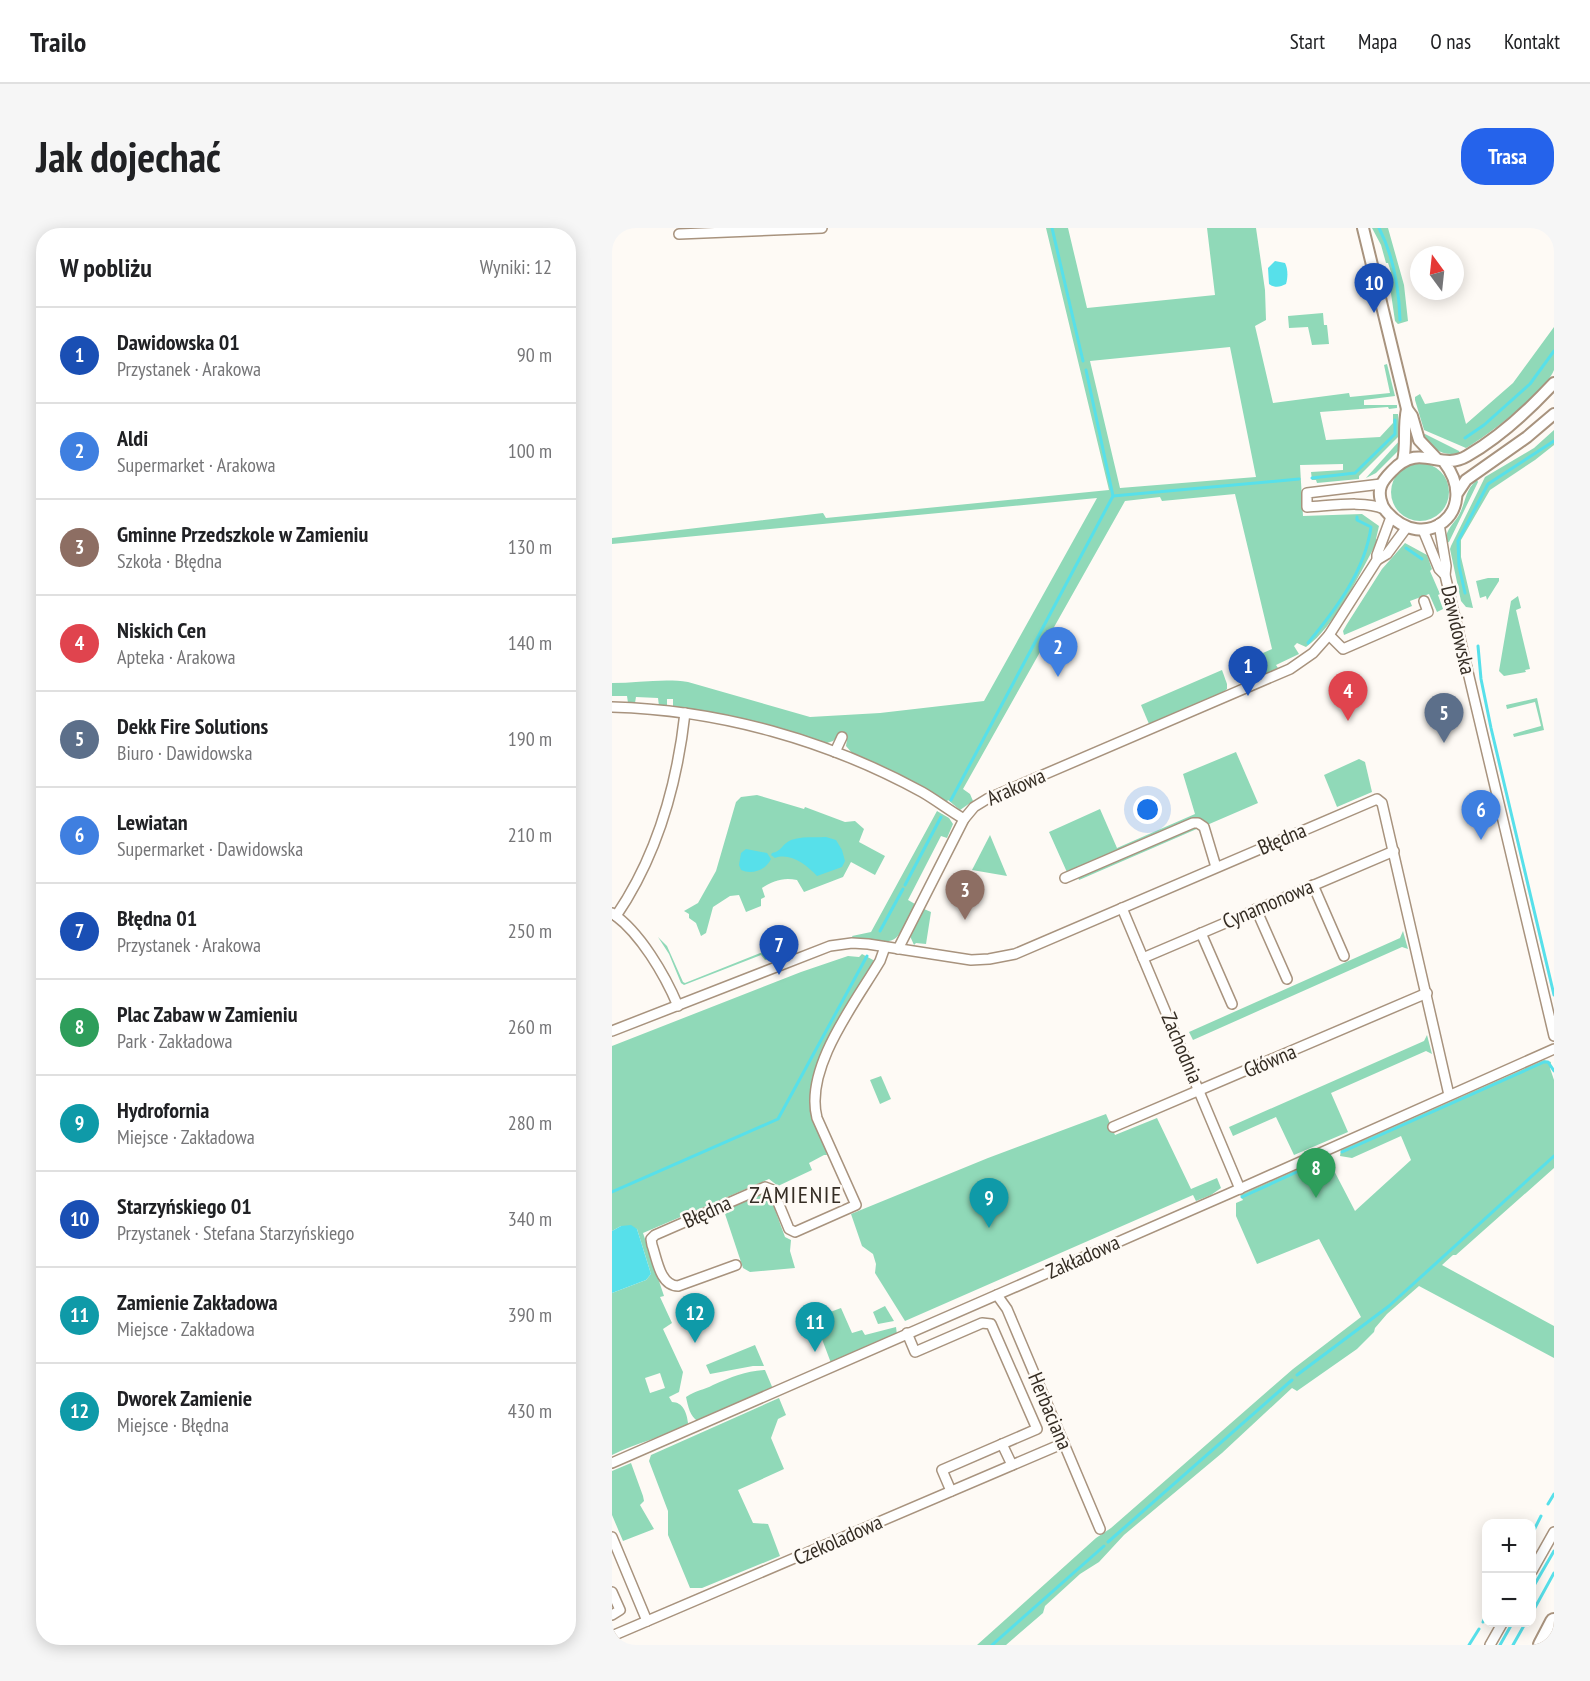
<!DOCTYPE html>
<html lang="pl">
<meta charset="utf-8">
<style>
body{margin:0;font-family:"PT Sans Narrow",sans-serif;background:#f6f6f6;color:#202124}
.controls{position:absolute;right:18px;bottom:18px;display:grid;overflow:hidden;border-radius:12px;box-shadow:0 3px 15px #0003}
.controls button{width:54px;height:54px;display:grid;place-items:center;padding:0;border:0;border-bottom:2px solid #e0e0e0;background:#fff;color:#202124;font:30px sans-serif}
.compass{position:absolute;left:798px;top:18px;width:54px;height:54px;border-radius:50%;background:#fff;box-shadow:0 3px 15px #0003;rotate:345deg}
.you{position:absolute;left:536px;top:582px;width:21px;height:21px;margin:-15px;border:4px solid #fff;border-radius:50%;background:#1a73e8;box-shadow:0 0 0 9px #1a73e833}
.badge{display:grid;place-items:center;width:39px;height:39px;border-radius:50%;background:#2563eb;color:#fff;font-size:20px;font-weight:700}
.pin{position:absolute;translate:-50% -50px;filter:drop-shadow(0 2px 3px #0008)}
.pin::after{content:'';position:absolute;top:32px;width:21px;height:18px;background:inherit;clip-path:polygon(0 0,100% 0,50% 100%)}
.list{margin:0;padding:0;list-style:none}
h2{display:flex;justify-content:space-between;align-items:center;height:78px;margin:0;padding:0 24px;font-size:26px}
h2 small{font-size:20px;font-weight:400;color:#757577}
.list li{display:grid;grid-template-columns:39px 1fr auto;gap:18px;align-items:center;box-sizing:border-box;height:96px;padding:0 24px;border-top:2px solid #e0e0e0}
.list b{display:block;font-size:22px;white-space:nowrap}
.list p{margin:0;font-size:20px;white-space:nowrap;color:#757577}
.list em{font-size:20px;font-style:normal;color:#757577}
.map{position:relative;flex:none;width:942px;height:1417px;overflow:hidden;border-radius:24px}
header{display:flex;align-items:center;gap:36px;box-sizing:border-box;height:84px;padding:0 30px;background:#fff;border-bottom:2px solid #e0e0e0}
header strong{font-size:28px}
nav{display:flex;gap:33px;margin-inline-start:auto;font-size:21px}
.intro{display:flex;align-items:center;justify-content:space-between;box-sizing:border-box;height:144px;padding:0 36px}
h1{margin:0;font-size:42px}
.button{padding:15px 27px;border-radius:24px;background:#2563eb;color:#fff;font-size:21px;font-weight:700}
main{display:flex;gap:36px;padding:0 36px}
aside{flex:1;background:#fff;border-radius:24px;box-shadow:0 3px 15px #0003}
.map>svg:first-child{display:block}
.green{fill:#90d9b8;fill-rule:evenodd}
.water{fill:#57e0ea}
.lines{fill:none;stroke-linecap:round;stroke-linejoin:round}
.stream{stroke:#57e0ea;stroke-width:3}
.minor-casing{stroke:#a8937e;stroke-width:12}
.tertiary-casing{stroke:#a8937e;stroke-width:14}
.motorway-casing{stroke:#a8937e;stroke-width:20}
.minor{stroke:#fff;stroke-width:9}
.tertiary{stroke:#fff;stroke-width:10}
.motorway{stroke:#fff;stroke-width:16}
.labels{text-anchor:middle;stroke-width:5;stroke-linejoin:round;paint-order:stroke}
.street-label{font-size:21px;fill:#352d24;stroke:#fefaf5}
.quarter-label{font-size:24px;letter-spacing:1.5px;fill:#352d24;stroke:#fefaf5}
</style>
<header>
<strong>Trailo</strong>
<nav><a>Start</a><a>Mapa</a><a>O nas</a><a>Kontakt</a></nav>
</header>
<div class="intro"><h1>Jak dojechać</h1><a class="button">Trasa</a></div>
<main>
<aside>
<h2>W pobliżu<small>Wyniki: 12</small></h2>
<ul class="list">
<li><span class="badge" style="background:#1a4fb4">1</span><div><b>Dawidowska 01</b><p>Przystanek · Arakowa</p></div><em>90 m</em></li>
<li><span class="badge" style="background:#3f7fe0">2</span><div><b>Aldi</b><p>Supermarket · Arakowa</p></div><em>100 m</em></li>
<li><span class="badge" style="background:#8d6e63">3</span><div><b>Gminne Przedszkole w Zamieniu</b><p>Szkoła · Błędna</p></div><em>130 m</em></li>
<li><span class="badge" style="background:#e0444e">4</span><div><b>Niskich Cen</b><p>Apteka · Arakowa</p></div><em>140 m</em></li>
<li><span class="badge" style="background:#5c6f8a">5</span><div><b>Dekk Fire Solutions</b><p>Biuro · Dawidowska</p></div><em>190 m</em></li>
<li><span class="badge" style="background:#3f7fe0">6</span><div><b>Lewiatan</b><p>Supermarket · Dawidowska</p></div><em>210 m</em></li>
<li><span class="badge" style="background:#1a4fb4">7</span><div><b>Błędna 01</b><p>Przystanek · Arakowa</p></div><em>250 m</em></li>
<li><span class="badge" style="background:#2e9e5b">8</span><div><b>Plac Zabaw w Zamieniu</b><p>Park · Zakładowa</p></div><em>260 m</em></li>
<li><span class="badge" style="background:#0f9aa8">9</span><div><b>Hydrofornia</b><p>Miejsce · Zakładowa</p></div><em>280 m</em></li>
<li><span class="badge" style="background:#1a4fb4">10</span><div><b>Starzyńskiego 01</b><p>Przystanek · Stefana Starzyńskiego</p></div><em>340 m</em></li>
<li><span class="badge" style="background:#0f9aa8">11</span><div><b>Zamienie Zakładowa</b><p>Miejsce · Zakładowa</p></div><em>390 m</em></li>
<li><span class="badge" style="background:#0f9aa8">12</span><div><b>Dworek Zamienie</b><p>Miejsce · Błędna</p></div><em>430 m</em></li>
</ul>
</aside>
<div class="map">
<svg width="942" height="1417" viewBox="0 0 942 1417">
<rect width="100%" height="100%" fill="#fefaf5"/>
<!-- green -->
<g class="green">
<path d="M 434,0 L 456,0 L 475,80 L 603,67 L 595,0 L 644,0 L 653,62 L 654,92 L 643,98 L 661,175 L 737,165 L 738,169 L 778,165 L 772,137 L 775,136 L 783,168 L 752,172 L 752,177 L 785,177 L 785,180 L 777,181 L 776,179 L 708,184 L 714,212 L 768,209 L 781,195 L 781,186 L 786,186 L 788,207 L 747,248 L 747,251 L 705,255 L 704,252 L 700,252 L 699,244 L 731,242 L 731,236 L 688,237 L 691,288 L 750,286 L 767,298 L 764,311 L 766,312 C 749,343 723,399 694,419 L 685,415 L 682,418 L 687,426 L 664,437 L 666,440 L 635,455 C 626,457 622,451 619,443 L 621,442 L 619,439 L 660,421 L 623,266 L 550,273 L 548,269 L 513,273 L 351,561 L 358,566 L 361,573 L 348,582 L 336,572 L 334,575 L 298,552 L 240,525 L 234,518 L 235,511 L 227,507 L 221,513 L 215,515 L 169,500 L 110,486 L 61,479 L 61,471 L 55,471 L 55,479 L 47,478 L 46,470 L 24,469 L 23,475 L 21,477 L 16,475 L 15,468 L 0,468 L 0,455 C 25,455 52,450 76,454 L 198,489 L 268,485 L 372,473 L 485,270 L 0,316 L 0,310 L 211,285 L 214,290 L 497,262 ZM 618,119 L 644,249 L 508,260 L 478,133 Z"/>
<polygon points="760,0 776,0 792,57 796,93 786,96 783,93 776,45 779,44 776,35 774,35 769,17"/>
<polygon points="711,85 712,97 715,97 717,116 700,117 696,99 677,100 676,88"/>
<path d="M 942,99 C 942,110 942,132 942,142 C 935,162 874,209 854,220 L 812,202 L 803,172 L 803,169 L 808,166 L 813,176 L 847,170 L 854,196 L 901,155 Z"/>
<polygon points="942,202 942,217 923,232 878,262 849,312 849,329 861,380 854,379 849,373 838,321 839,318 873,249 922,220"/>
<path d="M 813,206 L 847,223 L 848,225 C 832,229 818,221 810,207 Z"/>
<polygon points="789,211 788,220 786,223 764,245 754,250"/>
<circle cx="808" cy="264" r="29"/>
<path d="M 865,252 L 866,254 L 837,314 L 834,315 C 833,300 842,297 848,285 C 854,273 853,262 865,252 Z"/>
<polygon points="793,315 815,327 820,341 818,343 828,366 826,367 831,381 825,384 817,366 798,373 800,378 732,407 731,403 735,396 770,341"/>
<polygon points="876,350 887,350 887,353 875,372 874,368 868,370 864,353"/>
<polygon points="906,368 909,380 904,382 918,441 913,442 914,444 892,448 887,443 899,373"/>
<polygon points="610,442 615,456 615,461 609,466 537,496 529,477"/>
<polygon points="925,470 932,502 902,509 901,506 929,498 923,474 895,481 894,477"/>
<polygon points="624,524 646,575 595,597 590,595 456,646 454,642 437,604 488,581 505,620 583,586 571,546"/>
<polygon points="747,531 753,534 760,564 725,579 712,547"/>
<path d="M 145,567 L 192,581 L 193,579 L 233,594 L 243,593 L 252,601 L 247,614 L 273,628 L 263,647 L 239,634 L 231,649 L 192,664 L 185,652 C 171,649 161,653 150,660 L 153,669 L 149,671 L 149,678 L 134,684 L 127,667 L 118,668 L 101,679 L 94,705 L 89,708 L 84,695 L 77,690 L 77,686 L 72,683 L 86,675 L 104,643 L 124,574 L 129,569 Z"/>
<path d="M 325,583 L 337,590 L 341,596 L 335,610 L 329,608 L 296,672 L 303,676 C 281,719 289,716 241,710 L 240,708 L 259,704 Z"/>
<polygon points="583,598 587,600 467,652 466,648"/>
<polygon points="378,607 395,648 360,642"/>
<polygon points="312,681 319,684 314,716 304,715 302,717 298,708"/>
<polygon points="791,703 796,721 790,719 581,812 577,804 788,710"/>
<polygon points="46,709 55,718 71,754 73,755 156,722 158,731 153,732 149,727 72,757 69,755 57,726"/>
<path d="M 250,726 L 263,733 C 238,776 194,833 199,884 C 201,899 212,913 215,927 L 212,927 L 197,935 L 200,942 L 166,958 L 157,951 L 31,1005 L 52,1068 L 48,1069 L 60,1095 L 51,1101 L 71,1144 L 67,1164 L 57,1169 L 60,1174 C 71,1174 75,1185 76,1195 L 75,1198 C 50,1209 24,1215 0,1227 L 0,1065 L 34,1052 L 39,1046 L 25,1001 L 9,998 L 0,1003 L 0,818 L 189,744 L 236,728 L 247,729 ZM 48,1145 L 53,1160 L 38,1165 L 33,1150 Z"/>
<polygon points="815,807 820,826 814,823 719,865 736,904 682,927 664,889 621,908 617,899 812,813"/>
<polygon points="932,832 939,834 938,840 942,852 942,940 844,1027 841,1027 830,1037 942,1098 942,1130 807,1058 775,1086 763,1100 762,1104 745,1121 685,1163 680,1160 610,1225 512,1307 487,1334 468,1346 433,1378 431,1385 394,1417 365,1417 484,1310 499,1300 681,1141 749,1089 707,1011 645,1036 624,988 624,975 631,972 628,967 700,935 704,939 717,933 743,983 799,932 789,908 740,930 728,928 729,922"/>
<polygon points="269,848 279,871 268,876 258,852"/>
<polygon points="494,886 503,907 545,890 579,961 605,950 609,960 599,967 584,973 581,967 293,1093 263,1045 264,1036 261,1026 250,1018 239,986 376,930"/>
<polygon points="151,965 158,968 173,1009 179,1012 178,1023 183,1040 138,1044 131,1040 112,983"/>
<polygon points="273,1078 282,1093 266,1096 261,1084"/>
<polygon points="229,1080 240,1105 250,1102 253,1107 284,1099 285,1107 219,1135 202,1090"/>
<polygon points="143,1117 152,1138 141,1138 98,1146 94,1137"/>
<path d="M 153,1142 L 161,1161 L 86,1193 C 78,1189 76,1178 74,1169 C 84,1162 92,1162 101,1157 C 120,1149 133,1143 153,1142 Z"/>
<polygon points="167,1170 174,1187 166,1191 159,1210 172,1241 126,1262 141,1295 156,1296 168,1328 90,1360 78,1360 56,1307 56,1283 37,1233 39,1227"/>
<polygon points="19,1235 31,1268 32,1273 28,1277 42,1301 11,1313 0,1287 0,1243"/>
</g>
<!-- water -->
<g class="water">
<path d="M 663,33 L 673,35 C 676,41 676,49 674,56 C 668,59 663,60 657,56 L 656,40 Z"/>
<path d="M 214,609 L 224,612 L 230,622 L 233,633 L 230,639 L 205,648 C 195,637 178,624 163,630 L 159,627 L 160,625 C 169,624 170,616 179,612 C 191,608 203,610 214,609 Z"/>
<path d="M 134,621 L 155,625 L 159,631 C 154,642 140,647 129,642 L 127,637 L 129,625 Z"/>
<polygon points="9,998 19,997 25,1001 39,1046 34,1052 0,1065 0,1003"/>
</g>
<g class="lines">
<!-- stream -->
<g class="stream">
<polyline points="440,0 471,133"/>
<path d="M 767,0 C 782,29 787,60 788,92"/>
<polyline points="853,210 872,197 918,156 942,123"/>
<polyline points="700,250 743,245 783,206 783,192"/>
<polyline points="501,268 687,251"/>
<polyline points="794,320 810,331"/>
<polyline points="853,365 847,338 846,313 876,256 942,213"/>
<path d="M 696,415 C 724,381 753,343 759,299 L 745,292 L 745,289"/>
<polyline points="866,418 869,451 879,500 942,767"/>
<polyline points="339,572 501,268 474,142"/>
<polyline points="293,657 329,589"/>
<polyline points="268,703 291,661"/>
<polyline points="730,924 932,834 936,834 942,843"/>
<polyline points="0,964 166,891 255,728"/>
<polyline points="630,969 700,937"/>
<polyline points="685,1147 777,1078 942,928"/>
<polyline points="936,1276 942,1266"/>
<polyline points="920,1306 929,1288"/>
<polyline points="496,1314 680,1152"/>
<polyline points="920,1361 942,1323"/>
<polyline points="920,1385 942,1345"/>
<polyline points="871,1394 874,1387"/>
<polyline points="380,1417 492,1318"/>
<polyline points="857,1417 867,1401"/>
<polyline points="888,1417 901,1394"/>
<polyline points="901,1417 914,1394"/>
</g>
<defs>
<g id="minor">
<polyline points="67,6 210,0"/>
<path d="M 769,256 L 695,265 L 695,279 C 717,278 753,272 772,281"/>
<polyline points="827,296 834,338 833,347 942,808"/>
<polyline points="811,302 827,341 833,347"/>
<polyline points="765,332 775,326 795,299"/>
<polyline points="717,407 731,421 816,384 812,373"/>
<path d="M 0,479 C 108,482 215,512 310,564 C 324,572 338,583 352,591"/>
<polyline points="223,524 230,509"/>
<polyline points="453,650 581,595 586,595 592,599 604,639"/>
<polyline points="701,657 732,728"/>
<polyline points="510,680 628,961"/>
<polyline points="644,681 675,751"/>
<path d="M 0,685 C 28,704 53,747 66,778"/>
<path d="M 4,688 C 45,628 65,557 73,485"/>
<polyline points="589,705 620,776"/>
<polyline points="286,721 352,591 362,579 375,571 678,441 701,425 717,407 765,332 765,327 779,289"/>
<polyline points="531,730 782,623"/>
<polyline points="0,803 218,718 240,715 256,716 359,732 377,731 403,726 765,571 770,575 837,867"/>
<polyline points="501,899 815,765"/>
<path d="M 124,1037 L 66,1058 C 48,1058 45,1031 40,1017 L 39,1011 L 43,1007 L 153,959 L 161,962 L 177,1001 L 183,1004 L 244,977 L 205,890 C 192,840 243,775 268,733 L 273,719"/>
<polyline points="385,1067 395,1081 488,1301"/>
<polyline points="295,1105 303,1124 370,1095 379,1096 425,1201 330,1242 339,1263"/>
<polyline points="390,1216 400,1237"/>
<polyline points="0,1235 616,966 942,821"/>
<polyline points="0,1309 35,1393"/>
<polyline points="920,1343 942,1304"/>
<polyline points="0,1364 8,1382 0,1387"/>
<polyline points="0,1408 452,1215"/>
<polyline points="878,1417 891,1394"/>
</g>
<g id="tertiary">
<polyline points="751,0 795,181 800,188 807,212 824,230"/>
<path d="M 791,233 C 795,216 791,199 795,181"/>
<path d="M 832,234 C 870,283 812,328 774,283 C 769,277 766,266 769,258 C 771,252 776,247 780,243 C 808,213 828,244 855,228 C 888,209 916,183 942,155"/>
<polyline points="846,264 854,252 915,209 942,186"/>
</g>
<polyline id="motorway" points="930,1417 942,1394"/>
</defs>
<!-- minor casing -->
<use href="#minor" class="minor-casing"/>
<!-- tertiary casing -->
<use href="#tertiary" class="tertiary-casing"/>
<!-- motorway casing -->
<use href="#motorway" class="motorway-casing"/>
<!-- minor -->
<use href="#minor" class="minor"/>
<!-- tertiary -->
<use href="#tertiary" class="tertiary"/>
<!-- motorway -->
<use href="#motorway" class="motorway"/>
</g>
<g class="labels">
<!-- street labels -->
<g class="street-label">
<text transform="translate(846 402) rotate(77)" y="7">Dawidowska</text>
<text transform="translate(404 559) rotate(-24)" y="7">Arakowa</text>
<text transform="translate(670 611) rotate(-23)" y="7">Błędna</text>
<text transform="translate(656 676) rotate(-23)" y="7">Cynamonowa</text>
<text transform="translate(570 820) rotate(67)" y="7">Zachodnia</text>
<text transform="translate(658 833) rotate(-23)" y="7">Główna</text>
<text transform="translate(95 984) rotate(-24)" y="7">Błędna</text>
<text transform="translate(471 1029) rotate(-24)" y="7">Zakładowa</text>
<text transform="translate(438 1183) rotate(67)" y="7">Herbaciana</text>
<text transform="translate(226 1312) rotate(-24)" y="7">Czekoladowa</text>
</g>
<!-- quarter labels -->
<g class="quarter-label">
<text x="184" y="975">ZAMIENIE</text>
</g>
</g>
</svg>
<div class="controls">
<button>+</button>
<button>−</button>
</div>
<svg class="compass" viewBox="-18 -18 36 36"><path d="M0-13l5 13h-10z" fill="#e53935"/><path d="M0 13l5-13h-10z" fill="#757577"/></svg>
<div class="you"></div>
<div class="pin badge" style="left:636px;top:468px;background:#1a4fb4">1</div>
<div class="pin badge" style="left:446px;top:449px;background:#3f7fe0">2</div>
<div class="pin badge" style="left:353px;top:692px;background:#8d6e63">3</div>
<div class="pin badge" style="left:736px;top:493px;background:#e0444e">4</div>
<div class="pin badge" style="left:832px;top:515px;background:#5c6f8a">5</div>
<div class="pin badge" style="left:869px;top:612px;background:#3f7fe0">6</div>
<div class="pin badge" style="left:167px;top:747px;background:#1a4fb4">7</div>
<div class="pin badge" style="left:704px;top:970px;background:#2e9e5b">8</div>
<div class="pin badge" style="left:377px;top:1000px;background:#0f9aa8">9</div>
<div class="pin badge" style="left:762px;top:85px;background:#1a4fb4">10</div>
<div class="pin badge" style="left:203px;top:1124px;background:#0f9aa8">11</div>
<div class="pin badge" style="left:83px;top:1115px;background:#0f9aa8">12</div>
</div>
</main>
